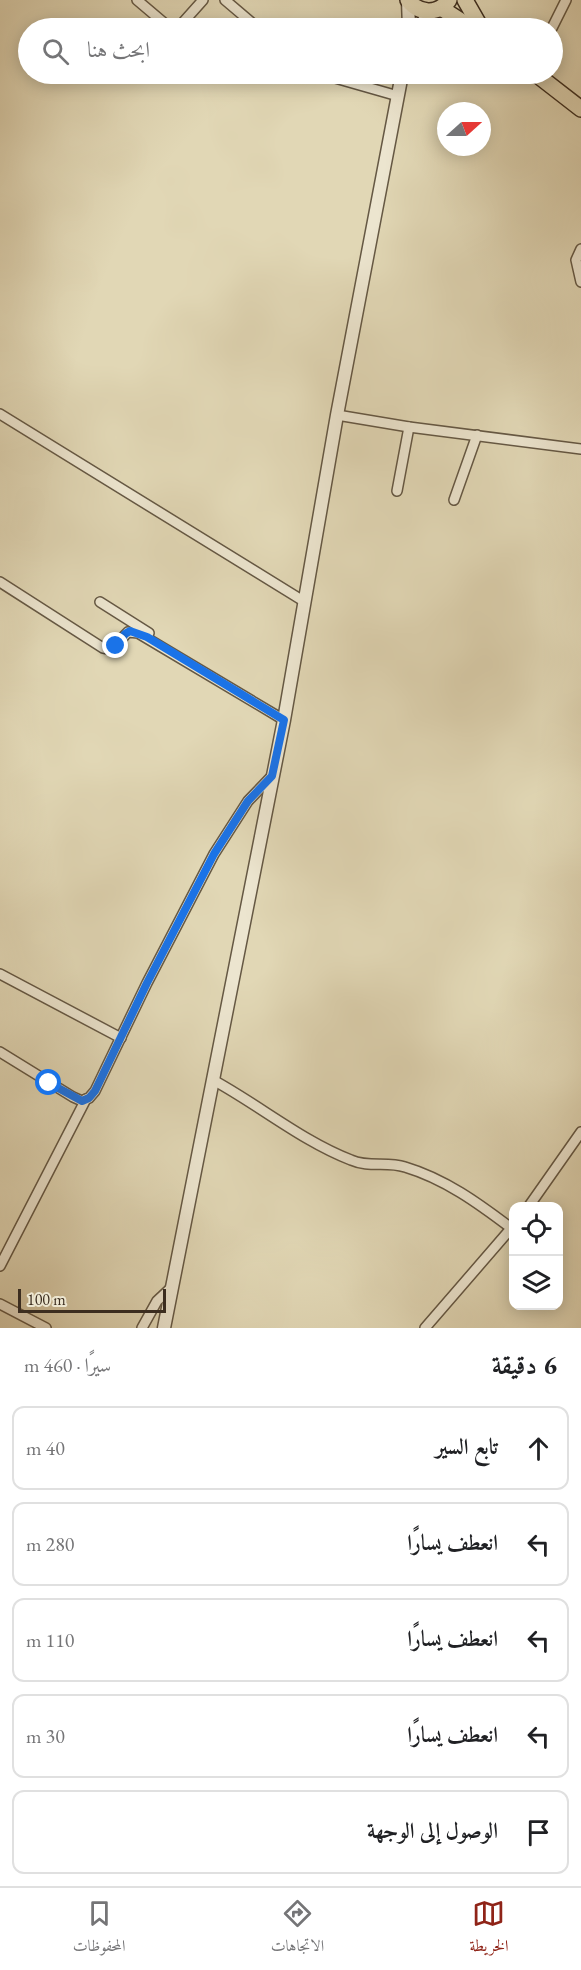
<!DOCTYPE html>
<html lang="ar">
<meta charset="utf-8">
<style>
body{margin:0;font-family:"EB Garamond",Amiri,serif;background:#f6f6f6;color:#202124;direction:rtl}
.controls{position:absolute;right:18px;bottom:18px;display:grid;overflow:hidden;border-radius:12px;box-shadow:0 3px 15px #0003}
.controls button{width:54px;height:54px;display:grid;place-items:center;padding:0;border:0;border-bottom:2px solid #e0e0e0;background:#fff;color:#202124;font:30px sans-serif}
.compass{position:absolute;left:437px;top:102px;width:54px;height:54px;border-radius:50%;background:#fff;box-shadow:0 3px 15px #0003;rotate:69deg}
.scale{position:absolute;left:18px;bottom:15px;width:148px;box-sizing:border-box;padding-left:6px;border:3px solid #3c2d1f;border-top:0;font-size:16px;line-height:21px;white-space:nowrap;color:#3c2d1f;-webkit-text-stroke:4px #ece5cf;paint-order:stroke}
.stop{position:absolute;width:18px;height:18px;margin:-14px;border:4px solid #1a73e8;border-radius:50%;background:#fff}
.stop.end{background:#1a73e8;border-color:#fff;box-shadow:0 2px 6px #0008}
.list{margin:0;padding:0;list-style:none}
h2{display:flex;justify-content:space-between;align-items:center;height:78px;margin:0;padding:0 24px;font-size:26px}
h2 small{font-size:20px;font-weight:400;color:#757577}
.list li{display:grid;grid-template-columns:39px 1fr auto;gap:18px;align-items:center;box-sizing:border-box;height:84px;margin:0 12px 12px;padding:0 12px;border:2px solid #e0e0e0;border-radius:12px}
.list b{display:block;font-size:22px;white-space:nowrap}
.list em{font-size:20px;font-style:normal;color:#757577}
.icon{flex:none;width:33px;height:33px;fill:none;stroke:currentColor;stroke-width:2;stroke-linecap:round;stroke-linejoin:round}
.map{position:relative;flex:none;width:581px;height:1328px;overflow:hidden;direction:ltr}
.search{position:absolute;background:#fff;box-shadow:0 3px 15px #0003;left:18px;right:18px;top:18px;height:66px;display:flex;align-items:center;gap:15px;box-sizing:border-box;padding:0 21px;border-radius:33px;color:#757577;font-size:22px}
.sheet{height:558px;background:#fff}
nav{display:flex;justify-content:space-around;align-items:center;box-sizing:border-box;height:84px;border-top:2px solid #e0e0e0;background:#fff;font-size:16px;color:#757577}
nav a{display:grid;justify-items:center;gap:3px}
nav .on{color:#8f2418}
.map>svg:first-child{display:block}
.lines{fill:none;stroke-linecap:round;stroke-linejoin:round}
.minor-casing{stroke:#655844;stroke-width:12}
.tertiary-casing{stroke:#655844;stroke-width:15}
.primary-casing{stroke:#3c2d1f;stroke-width:18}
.minor{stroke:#ece5cf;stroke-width:9}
.tertiary{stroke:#ece5cf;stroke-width:12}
.primary{stroke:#e1d7b5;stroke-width:15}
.route{stroke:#1a73e8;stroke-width:8}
</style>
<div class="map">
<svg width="581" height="1328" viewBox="0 0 581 1328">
<rect width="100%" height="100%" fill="#e1d7b5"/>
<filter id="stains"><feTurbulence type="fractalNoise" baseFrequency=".00333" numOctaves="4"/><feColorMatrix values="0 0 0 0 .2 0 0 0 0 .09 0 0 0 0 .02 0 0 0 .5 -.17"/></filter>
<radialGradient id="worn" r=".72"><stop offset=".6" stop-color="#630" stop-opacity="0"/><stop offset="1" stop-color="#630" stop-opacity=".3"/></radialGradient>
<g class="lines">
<defs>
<g id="minor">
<polyline points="137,0 170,28"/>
<polyline points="225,0 258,28"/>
<polyline points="178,28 203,0"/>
<polyline points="552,28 566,0"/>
<polyline points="223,74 229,78"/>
<polyline points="321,74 398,96"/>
<polyline points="581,249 576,260 581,282"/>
<polyline points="0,414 305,602"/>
<polyline points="337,415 409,427 581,449"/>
<polyline points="397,491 409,427"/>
<polyline points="454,500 477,435"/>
<path d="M 0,582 L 103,648 C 116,652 120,639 128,632 L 138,633 L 284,720"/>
<polyline points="100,602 149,633"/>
<polyline points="0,974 121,1038"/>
<polyline points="0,1052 73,1097 82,1101 89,1098 95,1091 147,983 214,854 248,801 272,776"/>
<path d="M 213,1080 C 259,1105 302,1141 351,1160 C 369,1168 387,1161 405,1167 C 445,1179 478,1203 511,1228"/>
<polyline points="529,1206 581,1132"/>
<polyline points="0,1266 86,1099"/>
<polyline points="0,1304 46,1328"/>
<polyline points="142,1328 157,1301 172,1287"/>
<polyline points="425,1328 514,1225"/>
</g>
<g id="tertiary">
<polyline points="408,1 409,28"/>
<polyline points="418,28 432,11"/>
<polyline points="164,1328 284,720 337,415 402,74"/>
</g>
<g id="primary">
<path d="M 408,0 C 419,14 438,15 449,0"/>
<polyline points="465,0 481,28"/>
<polyline points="441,8 472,28"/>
<polyline points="536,74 581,109"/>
</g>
</defs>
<!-- minor casing -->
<use href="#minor" class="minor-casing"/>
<!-- tertiary casing -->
<use href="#tertiary" class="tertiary-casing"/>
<!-- primary casing -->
<use href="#primary" class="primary-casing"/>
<!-- minor -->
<use href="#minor" class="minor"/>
<!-- tertiary -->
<use href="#tertiary" class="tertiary"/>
<!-- primary -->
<use href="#primary" class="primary"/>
</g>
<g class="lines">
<!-- route -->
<polyline class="route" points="49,1083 82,1101 89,1098 95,1091 147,983 214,854 248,801 272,776 284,720 147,637 130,631 125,634 116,646"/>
</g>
<rect width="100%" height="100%" filter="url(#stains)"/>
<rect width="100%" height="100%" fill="url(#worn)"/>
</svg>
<div class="controls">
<button><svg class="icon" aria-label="locate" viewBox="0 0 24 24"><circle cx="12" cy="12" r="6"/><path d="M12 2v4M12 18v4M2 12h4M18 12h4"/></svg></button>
<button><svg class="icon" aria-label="layers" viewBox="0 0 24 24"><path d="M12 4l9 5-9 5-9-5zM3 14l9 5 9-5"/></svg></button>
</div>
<svg class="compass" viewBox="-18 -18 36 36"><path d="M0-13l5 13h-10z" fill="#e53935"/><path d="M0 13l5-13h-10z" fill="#757577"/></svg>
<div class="scale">100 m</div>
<div class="stop" style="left:49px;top:1083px"></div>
<div class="stop end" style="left:116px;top:646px"></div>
<div class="search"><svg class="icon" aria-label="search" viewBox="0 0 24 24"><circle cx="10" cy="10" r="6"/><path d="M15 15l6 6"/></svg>ابحث هنا</div>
</div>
<section class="sheet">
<h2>6 دقيقة<small>سيرًا · 460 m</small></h2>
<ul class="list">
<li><svg class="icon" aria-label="ahead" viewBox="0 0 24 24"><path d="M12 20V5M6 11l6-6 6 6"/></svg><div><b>تابع السير</b></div><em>40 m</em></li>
<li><svg class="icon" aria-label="left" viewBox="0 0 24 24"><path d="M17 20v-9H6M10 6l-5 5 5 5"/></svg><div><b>انعطف يسارًا</b></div><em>280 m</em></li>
<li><svg class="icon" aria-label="left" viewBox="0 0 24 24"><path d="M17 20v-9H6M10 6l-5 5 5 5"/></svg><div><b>انعطف يسارًا</b></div><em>110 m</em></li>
<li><svg class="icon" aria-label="left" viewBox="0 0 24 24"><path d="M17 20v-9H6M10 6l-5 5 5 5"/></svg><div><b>انعطف يسارًا</b></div><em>30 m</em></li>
<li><svg class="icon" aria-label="arrive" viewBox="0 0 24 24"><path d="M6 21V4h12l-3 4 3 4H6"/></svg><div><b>الوصول إلى الوجهة</b></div></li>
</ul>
</section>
<nav>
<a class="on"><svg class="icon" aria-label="map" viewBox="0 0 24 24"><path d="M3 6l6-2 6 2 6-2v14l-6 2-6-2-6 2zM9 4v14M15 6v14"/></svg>الخريطة</a>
<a><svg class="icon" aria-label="directions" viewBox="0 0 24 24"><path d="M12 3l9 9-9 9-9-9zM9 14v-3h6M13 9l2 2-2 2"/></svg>الاتجاهات</a>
<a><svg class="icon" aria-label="saved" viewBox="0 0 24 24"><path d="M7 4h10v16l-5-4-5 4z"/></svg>المحفوظات</a>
</nav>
